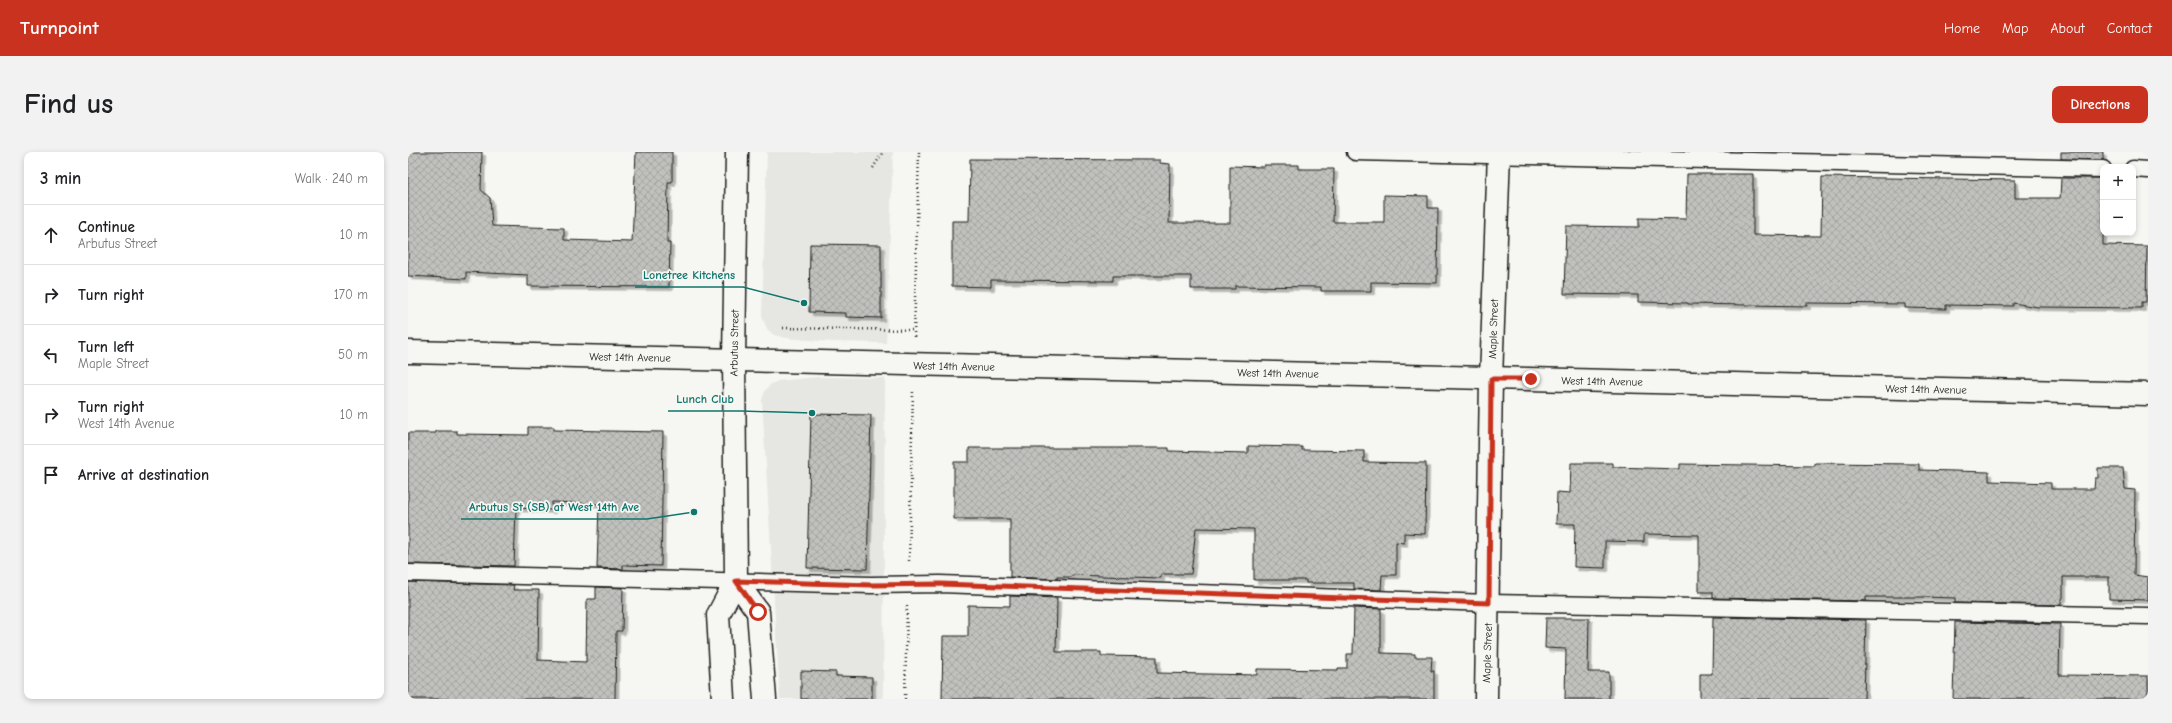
<!DOCTYPE html>
<meta charset="utf-8">
<style>
body{margin:0;font-family:"Comic Neue",sans-serif;background:#f2f2f2;color:#202124}
.controls{position:absolute;right:12px;top:12px;display:grid;overflow:hidden;border-radius:8px;box-shadow:0 2px 6px #0003}
.controls button{width:36px;height:36px;display:grid;place-items:center;padding:0;border:0;border-bottom:1px solid #e0e0e0;background:#fff;color:#202124;font:20px sans-serif}
.stop{position:absolute;width:12px;height:12px;margin:-9px;border:3px solid #c8321e;border-radius:50%;background:#fff}
.stop.end{background:#c8321e;border-color:#fff;box-shadow:0 1px 4px #0008}
.list{margin:0;padding:0;list-style:none}
h2{display:flex;justify-content:space-between;align-items:center;height:52px;margin:0;padding:0 16px;font-size:17px}
h2 small{font-size:13px;font-weight:400;color:#757577}
.list li{display:grid;grid-template-columns:26px 1fr auto;gap:12px;align-items:center;box-sizing:border-box;height:60px;padding:0 16px;border-top:1px solid #e0e0e0}
.list b{display:block;font-size:15px;white-space:nowrap}
.list p{margin:0;font-size:13px;white-space:nowrap;color:#757577}
.list em{font-size:13px;font-style:normal;color:#757577}
.icon{flex:none;width:22px;height:22px;fill:none;stroke:currentColor;stroke-width:2;stroke-linecap:round;stroke-linejoin:round}
.map{position:relative;flex:none;width:1740px;height:547px;overflow:hidden;border-radius:8px}
header{display:flex;align-items:center;gap:24px;box-sizing:border-box;height:56px;padding:0 20px;background:#c8321e;color:#fff}
header strong{font-size:19px}
nav{display:flex;gap:22px;margin-inline-start:auto;font-size:14px}
.intro{display:flex;align-items:center;justify-content:space-between;box-sizing:border-box;height:96px;padding:0 24px}
h1{margin:0;font-size:28px}
.button{padding:10px 18px;border-radius:8px;background:#c8321e;color:#fff;font-size:14px;font-weight:700}
main{display:flex;gap:24px;padding:0 24px}
aside{flex:1;background:#fff;border-radius:8px;box-shadow:0 2px 6px #0003}
.map>svg:first-child{display:block}
.built{fill:#e6e6e2}
.building{fill:url(#building-cross-hatch);stroke:#1c1c1c;filter:url(#shadow)}
.lines{fill:none;stroke-linecap:round;stroke-linejoin:round}
.lane-casing{stroke:#1c1c1c;stroke-width:19}
.street-casing{stroke:#1c1c1c;stroke-width:25}
.secondary-casing{stroke:#1c1c1c;stroke-width:25}
.path{stroke:#1c1c1c;stroke-width:2.5;stroke-dasharray:1 3;stroke-linecap:butt}
.lane{stroke:#f6f6f2;stroke-width:16}
.street{stroke:#f6f6f2;stroke-width:22}
.secondary{stroke:#f6f6f2;stroke-width:22}
.route{stroke:#c8321e;stroke-width:5}
.labels{text-anchor:middle;stroke-width:3.5;stroke-linejoin:round;paint-order:stroke}
.street-label{font-size:11px;fill:#1c1c1c;stroke:#f6f6f2}
.leader{fill:none;stroke:#0f766e;stroke-width:1.5}
.callout-dot{fill:#0f766e;stroke:#f6f6f2;stroke-width:1.5}
.callout-label{font-size:12px;text-anchor:middle;font-weight:bold;fill:#0f766e;stroke:#f6f6f2;stroke-width:3.5;stroke-linejoin:round;paint-order:stroke}
</style>
<header>
<strong>Turnpoint</strong>
<nav><a>Home</a><a>Map</a><a>About</a><a>Contact</a></nav>
</header>
<div class="intro"><h1>Find us</h1><a class="button">Directions</a></div>
<main>
<aside>
<h2>3 min<small>Walk · 240 m</small></h2>
<ul class="list">
<li><svg class="icon" aria-label="ahead" viewBox="0 0 24 24"><path d="M12 20V5M6 11l6-6 6 6"/></svg><div><b>Continue</b><p>Arbutus Street</p></div><em>10 m</em></li>
<li><svg class="icon" aria-label="right" viewBox="0 0 24 24"><path d="M7 20v-9h11M14 6l5 5-5 5"/></svg><div><b>Turn right</b></div><em>170 m</em></li>
<li><svg class="icon" aria-label="left" viewBox="0 0 24 24"><path d="M17 20v-9H6M10 6l-5 5 5 5"/></svg><div><b>Turn left</b><p>Maple Street</p></div><em>50 m</em></li>
<li><svg class="icon" aria-label="right" viewBox="0 0 24 24"><path d="M7 20v-9h11M14 6l5 5-5 5"/></svg><div><b>Turn right</b><p>West 14th Avenue</p></div><em>10 m</em></li>
<li><svg class="icon" aria-label="arrive" viewBox="0 0 24 24"><path d="M6 21V4h12l-3 4 3 4H6"/></svg><div><b>Arrive at destination</b></div></li>
</ul>
</aside>
<div class="map">
<svg width="1740" height="547" viewBox="0 0 1740 547">
<defs>
<pattern id="building-cross-hatch" width="8" height="8" patternUnits="userSpaceOnUse"><rect width="8" height="8" fill="#c0c0bd"/><path d="M0 0l8 8M0 8l8-8" fill="none" stroke="#a4a4a2"/></pattern>
<filter id="shadow"><feDropShadow dx="3.5" dy="3.5" stdDeviation="0" flood-color="#0004"/></filter>
</defs>
<rect width="100%" height="100%" fill="#f6f6f2"/>
<filter id="ink" filterUnits="userSpaceOnUse"><feTurbulence type="fractalNoise" baseFrequency=".025" numOctaves="2"/><feDisplacementMap in="SourceGraphic" scale="8" xChannelSelector="R" yChannelSelector="G"/><feConvolveMatrix kernelMatrix="1 2 1 2 8 2 1 2 1" color-interpolation-filters="sRGB"/></filter>
<g filter="url(#ink)">
<!-- built -->
<g class="built">
<polygon points="359,0 485,0 478,191 424,190 378,186 366,183 359,177 354,164"/>
<polygon points="409,225 477,226 475,547 372,547 354,248 357,239 363,232 370,229"/>
</g>
<!-- building -->
<g class="building">
<polygon points="0,0 74,0 73,38 82,46 84,74 156,76 156,88 224,90 228,0 264,0 264,30 260,30 259,91 262,91 261,135 120,134 120,123 58,120 58,127 0,124"/>
<polygon points="1653,0 1695,0 1695,8 1653,7"/>
<polygon points="562,7 752,8 752,11 762,12 761,71 822,71 822,14 856,15 856,13 891,13 891,17 926,17 925,70 976,70 976,43 1020,44 1020,56 1030,56 1029,131 963,130 963,139 913,139 913,135 827,134 827,137 783,137 783,124 705,124 705,129 583,128 583,135 544,134 544,69 561,69"/>
<polygon points="1279,22 1345,22 1345,83 1413,84 1414,25 1607,28 1607,46 1652,46 1653,26 1695,26 1695,93 1739,94 1738,150 1734,150 1734,156 1630,155 1605,151 1605,154 1538,153 1538,157 1497,156 1497,152 1399,151 1399,154 1280,152 1280,151 1230,150 1230,143 1156,142 1158,74 1231,75 1231,66 1278,67"/>
<polygon points="402,92 473,93 473,166 438,165 438,161 401,160"/>
<polygon points="403,262 463,263 459,417 399,416"/>
<polygon points="120,275 146,275 146,278 255,280 253,414 215,413 215,417 189,416 191,352 144,350 144,358 108,356 106,414 0,412 0,281 28,281 28,279 49,279 49,282 120,283"/>
<polygon points="840,294 894,295 894,298 956,299 956,310 1018,311 1017,382 996,381 996,391 988,390 988,423 974,423 973,438 946,437 946,431 898,431 898,428 846,428 846,377 788,376 783,422 753,422 753,426 664,423 664,425 649,425 649,427 602,425 602,367 546,367 546,310 561,310 561,296 761,296 761,299 840,301"/>
<polygon points="1163,311 1205,311 1205,315 1272,317 1272,312 1407,314 1407,311 1511,312 1511,318 1581,320 1581,329 1643,331 1643,337 1686,337 1687,326 1690,326 1690,316 1715,316 1717,337 1727,338 1726,423 1740,425 1740,448 1701,447 1701,425 1655,425 1655,446 1653,446 1653,453 1547,451 1547,446 1516,445 1458,445 1458,449 1305,446 1305,440 1291,440 1291,383 1236,382 1236,390 1197,389 1197,416 1166,415 1167,372 1148,372 1149,340 1162,341"/>
<polygon points="0,430 106,433 105,438 131,438 130,508 178,510 179,447 188,447 188,435 215,436 214,479 208,479 207,547 0,547"/>
<polygon points="602,444 649,446 648,500 693,500 693,504 749,505 749,521 849,523 849,517 930,518 930,516 939,516 939,502 945,502 946,456 973,457 973,501 1007,502 1007,505 1024,505 1023,519 1026,519 1026,547 534,547 535,484 560,484 560,453 602,454"/>
<polygon points="1305,465 1458,468 1456,547 1292,547 1292,522 1304,522"/>
<polygon points="1138,466 1181,466 1180,520 1201,520 1201,547 1157,547 1158,497 1137,496"/>
<polygon points="1547,470 1652,472 1651,523 1740,524 1740,547 1545,547"/>
<polygon points="393,519 428,520 428,524 464,525 464,547 393,547"/>
</g>
<g class="lines">
<defs>
<g id="lane">
<polyline points="947,0 1695,17"/>
<polyline points="1725,17 1740,18"/>
<polyline points="0,421 463,433 532,432 1081,451 1740,464"/>
</g>
<g id="street">
<polyline points="0,200 1740,242"/>
<polyline points="1078,547 1083,227 1091,0"/>
</g>
<g id="secondary">
<polyline points="328,429 350,460 357,547"/>
<polyline points="315,547 310,463 328,429 326,208 329,0"/>
</g>
</defs>
<!-- lane casing -->
<use href="#lane" class="lane-casing"/>
<!-- street casing -->
<use href="#street" class="street-casing"/>
<!-- secondary casing -->
<use href="#secondary" class="secondary-casing"/>
<!-- path -->
<g class="path">
<polyline points="465,16 475,0"/>
<polyline points="375,176 507,178"/>
<polyline points="506,185 511,0"/>
<polyline points="501,409 505,238"/>
<polyline points="497,547 499,454"/>
</g>
<!-- lane -->
<use href="#lane" class="lane"/>
<!-- street -->
<use href="#street" class="street"/>
<!-- secondary -->
<use href="#secondary" class="secondary"/>
</g>
</g>
<g class="lines" filter="url(#ink)">
<!-- route -->
<polyline class="route" points="350,460 328,429 463,433 532,432 1081,451 1083,227 1123,227"/>
</g>
<g class="labels">
<!-- street labels -->
<g class="street-label">
<text transform="translate(1085 177) rotate(-88)" y="4">Maple Street</text>
<text transform="translate(326 191) rotate(-89)" y="4">Arbutus Street</text>
<text transform="translate(222 205) rotate(1)" y="4">West 14th Avenue</text>
<text transform="translate(546 214) rotate(1)" y="4">West 14th Avenue</text>
<text transform="translate(870 221) rotate(1)" y="4">West 14th Avenue</text>
<text transform="translate(1194 229) rotate(1)" y="4">West 14th Avenue</text>
<text transform="translate(1518 237) rotate(1)" y="4">West 14th Avenue</text>
<text transform="translate(1079 501) rotate(-88)" y="4">Maple Street</text>
</g>
</g>
<!-- callouts -->
<path class="leader" d="M396 151L335 135H227M404 261L333 259H260M286 360L239 367H53"/>
<g class="callout-dot">
<circle cx="396" cy="151" r="4"/>
<circle cx="404" cy="261" r="4"/>
<circle cx="286" cy="360" r="4"/>
</g>
<g class="callout-label">
<text x="281" y="127">Lonetree Kitchens</text>
<text x="297" y="251">Lunch Club</text>
<text x="146" y="359">Arbutus St (SB) at West 14th Ave</text>
</g>
</svg>
<div class="controls">
<button>+</button>
<button>−</button>
</div>
<div class="stop" style="left:350px;top:460px"></div>
<div class="stop end" style="left:1123px;top:227px"></div>
</div>
</main>
